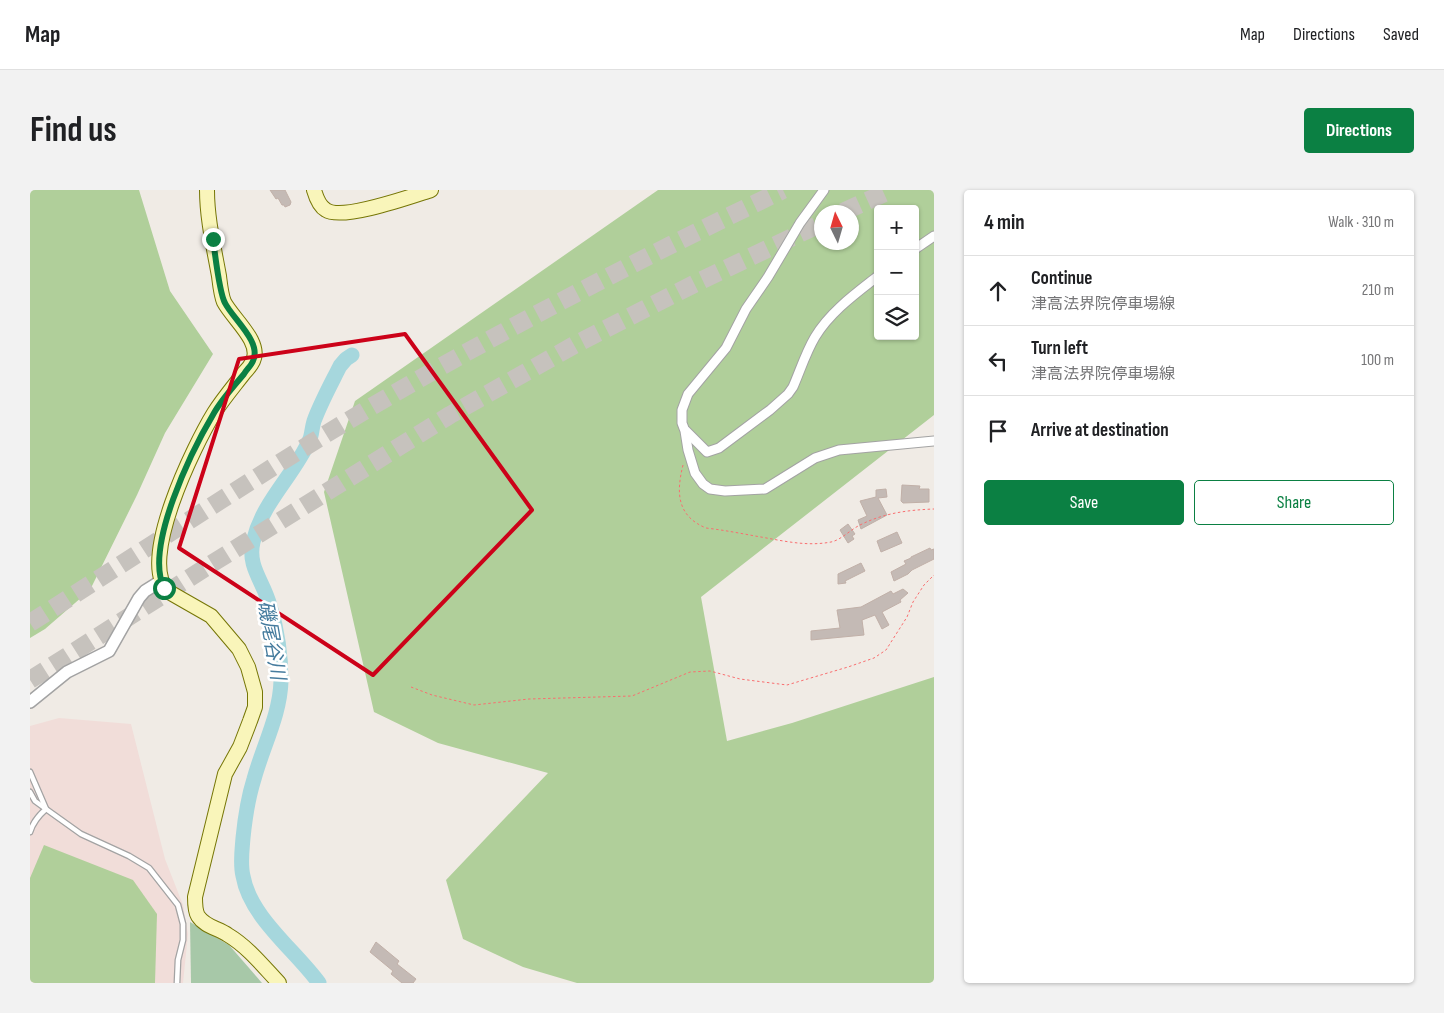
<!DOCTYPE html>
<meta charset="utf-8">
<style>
body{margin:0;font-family:"Sofia Sans Condensed","Noto Sans JP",sans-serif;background:#f2f2f2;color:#202124}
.controls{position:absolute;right:15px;top:15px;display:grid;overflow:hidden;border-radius:5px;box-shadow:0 1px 4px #0004}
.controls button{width:45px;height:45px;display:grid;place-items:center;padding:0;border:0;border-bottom:1px solid #e0e0e0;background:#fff;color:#202124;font:25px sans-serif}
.compass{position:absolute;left:784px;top:15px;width:45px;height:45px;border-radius:50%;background:#fff;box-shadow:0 1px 4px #0004;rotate:355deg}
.stop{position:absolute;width:15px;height:15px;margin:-11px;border:4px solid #0b8043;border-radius:50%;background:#fff}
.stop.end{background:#0b8043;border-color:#fff;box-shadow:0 1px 5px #0008}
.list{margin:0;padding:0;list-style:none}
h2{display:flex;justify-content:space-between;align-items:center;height:65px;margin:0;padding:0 20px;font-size:21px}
h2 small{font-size:16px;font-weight:400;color:#757577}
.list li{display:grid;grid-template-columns:32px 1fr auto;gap:15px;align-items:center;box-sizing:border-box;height:70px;padding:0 20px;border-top:1px solid #e0e0e0}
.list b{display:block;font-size:19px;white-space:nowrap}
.list p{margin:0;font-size:16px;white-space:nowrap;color:#757577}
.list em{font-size:16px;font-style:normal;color:#757577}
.actions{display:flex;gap:10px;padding:15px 20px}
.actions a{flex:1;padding:11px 0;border:1px solid #0b8043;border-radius:5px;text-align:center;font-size:18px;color:#0b8043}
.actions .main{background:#0b8043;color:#fff}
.icon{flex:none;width:28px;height:28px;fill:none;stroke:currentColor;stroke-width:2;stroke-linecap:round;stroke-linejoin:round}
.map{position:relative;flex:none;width:904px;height:793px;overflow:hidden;border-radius:5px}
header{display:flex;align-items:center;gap:30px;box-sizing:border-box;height:70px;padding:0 25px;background:#fff;border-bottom:1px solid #e0e0e0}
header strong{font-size:24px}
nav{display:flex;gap:28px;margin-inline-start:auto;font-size:18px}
.intro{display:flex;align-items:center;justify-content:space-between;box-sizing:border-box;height:120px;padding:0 30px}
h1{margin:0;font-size:35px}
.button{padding:12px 22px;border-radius:5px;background:#0b8043;color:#fff;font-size:18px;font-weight:700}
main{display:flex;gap:30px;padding:0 30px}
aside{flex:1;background:#fff;border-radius:5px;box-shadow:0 1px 4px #0004}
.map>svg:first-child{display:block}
.military{fill:#f1ddd9}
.forest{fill:#b0cf9a;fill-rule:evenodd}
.cemetery{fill:#a7c8a8}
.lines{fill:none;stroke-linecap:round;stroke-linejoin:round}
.river{stroke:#a6d7dd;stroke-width:15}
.building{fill:#c4bab5;stroke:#c1b0a8}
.motorway-tunnel{stroke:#c6c2bd;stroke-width:18;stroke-dasharray:18 9;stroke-linecap:butt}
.service-casing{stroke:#a3a3a3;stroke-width:7}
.minor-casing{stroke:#a3a3a3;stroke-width:11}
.tertiary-casing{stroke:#a3a3a3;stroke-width:14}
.secondary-casing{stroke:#767606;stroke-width:16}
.path{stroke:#f96e6f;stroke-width:1;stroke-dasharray:2.5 2.5;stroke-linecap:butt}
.service{stroke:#fff;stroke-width:4.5}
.minor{stroke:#fff;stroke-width:9}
.tertiary{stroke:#fff;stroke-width:11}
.secondary{stroke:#f9f5ba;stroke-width:14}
.route{stroke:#0b8043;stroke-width:6}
.marked{fill:none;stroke:#cc0219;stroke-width:4;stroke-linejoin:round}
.labels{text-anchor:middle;stroke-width:5;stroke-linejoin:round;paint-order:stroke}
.water-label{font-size:20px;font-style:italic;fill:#467c9e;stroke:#fff}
</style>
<header>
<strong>Map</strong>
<nav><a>Map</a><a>Directions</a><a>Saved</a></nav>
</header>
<div class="intro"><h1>Find us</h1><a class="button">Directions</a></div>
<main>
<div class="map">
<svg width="904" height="793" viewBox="0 0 904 793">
<rect width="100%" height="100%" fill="#f0ebe5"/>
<!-- military -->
<polygon class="military" points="29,528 101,534 135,669 153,715 158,744 153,793 0,793 0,536"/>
<!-- forest -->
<g class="forest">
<polygon points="0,0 109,0 140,101 183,164 135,243 107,305 60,400 15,439 0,448"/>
<path d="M 628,0 L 904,0 L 904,225 L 671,407 L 697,551 L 762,533 L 904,487 L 904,793 L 547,793 L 493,777 L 433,749 L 416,690 L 518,583 L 408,553 L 344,522 L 294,302 L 325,211 ZM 848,19 L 885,19 L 885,146 L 848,146 ZM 792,22 L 822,22 L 822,52 L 792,52 Z"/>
<polygon points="14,655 103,690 127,724 125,793 0,793 0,688"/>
</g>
<!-- cemetery -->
<polygon class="cemetery" points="160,732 199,755 232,793 161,793"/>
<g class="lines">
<!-- river -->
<path class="river" d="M 289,793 C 265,760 220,727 213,686 C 210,674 212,661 213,648 C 215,628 218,608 224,589 C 233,556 250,525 251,491 C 251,466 247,439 240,416 C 234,392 217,377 223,352 C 233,310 264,286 280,249 C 282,244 282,237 284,231 C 291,212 301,194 310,176 L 316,169 L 322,165"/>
</g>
<!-- building -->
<g class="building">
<polygon points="240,0 255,0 261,12 260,15 255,17 254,15 252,15 248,8 246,9"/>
<polygon points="872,295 890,296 889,299 899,299 899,312 873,313 871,311"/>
<polygon points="856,299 857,307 848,308 857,325 831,339 828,330 837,326 830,311 846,307 846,300"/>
<polygon points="818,334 825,344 822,346 824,349 818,353 810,340"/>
<polygon points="867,342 872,353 851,362 847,351"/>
<polygon points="900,358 901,360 904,359 904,369 882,380 878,384 864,391 861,382 876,374 874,371 881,368 881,367"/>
<polygon points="831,373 835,381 815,391 816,393 808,394 808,384"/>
<polygon points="873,399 878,403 870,410 871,412 852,422 859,435 852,439 845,425 832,430 834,445 781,450 781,441 810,438 807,420 831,417 861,401 863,404"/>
<polygon points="346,752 369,771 367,774 386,789 383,793 372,793 361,784 363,781 340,762"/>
</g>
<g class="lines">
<!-- motorway-tunnel -->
<g class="motorway-tunnel">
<polyline points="813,22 861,0"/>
<path d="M 0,433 C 94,373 188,311 283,252 C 434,159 593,77 753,0"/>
<polyline points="0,490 186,371 420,225 548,153 670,91 792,33"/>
</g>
<defs>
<g id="service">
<polyline points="0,582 16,619 51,644 99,666 119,678 148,715 153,734 153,750 148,770 147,793"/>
<path d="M 0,602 L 5,611 L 16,619 C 8,626 3,632 0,642"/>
</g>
<g id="minor">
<polyline points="794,0 770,33 738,87 716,119 696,158 658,204 652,220 652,233 655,241 658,260 665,283 673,294 680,299 695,301 735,299 785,268 809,260 904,251"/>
<polyline points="885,59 904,46"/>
<path d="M 656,241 L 677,262 L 689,258 L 740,220 L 758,204 L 763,197 C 770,181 776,162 785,147 C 800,122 825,104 848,86"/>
</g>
<polyline id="tertiary" points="0,512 37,482 79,461 109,408 115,401 131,391"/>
<g id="secondary">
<path d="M 177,0 C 177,29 184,58 189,86 C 190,94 191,105 194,112 C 203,129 232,152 223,171 C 221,175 217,180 214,183 C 204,196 193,209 184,223 C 165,254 106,373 139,402 L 181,426 L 209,459 L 218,477 L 225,502 L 225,517 L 220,531 L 210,557 L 195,584 L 165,707 C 165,713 165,721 168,726 C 175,737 188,738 198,745 C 218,757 233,776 249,793"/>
<path d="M 284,0 C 286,7 289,16 296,20 C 312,31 382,6 401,0"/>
</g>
</defs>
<!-- service casing -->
<use href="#service" class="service-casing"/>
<!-- minor casing -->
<use href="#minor" class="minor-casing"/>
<!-- tertiary casing -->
<use href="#tertiary" class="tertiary-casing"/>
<!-- secondary casing -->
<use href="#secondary" class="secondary-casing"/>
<!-- path -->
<g class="path">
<path d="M 653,275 C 646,303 647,326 676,338 C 693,340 709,343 725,346 C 750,350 775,357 801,352 C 811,350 820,340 830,335 C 854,323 878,320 904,319"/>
<polyline points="381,497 402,505 444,515 499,509 602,506 660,482 680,481 710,489 757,495 818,477 844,468 856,460 877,427 883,412 894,395 904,385"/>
</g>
<!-- service -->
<use href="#service" class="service"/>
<!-- minor -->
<use href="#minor" class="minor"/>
<!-- tertiary -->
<use href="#tertiary" class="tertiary"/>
<!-- secondary -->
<use href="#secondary" class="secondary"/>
</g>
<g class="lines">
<!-- route -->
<path class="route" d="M 134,398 C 114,357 162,260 184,223 C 192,209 204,196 214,184 C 216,180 221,176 223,171 C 232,152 203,129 195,113 C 189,102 185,63 183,49"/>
</g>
<!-- marked area -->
<path class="marked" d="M 375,144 L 502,320 L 343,485 L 149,358 L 209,169 Z"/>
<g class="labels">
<!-- water labels -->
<g class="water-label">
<text transform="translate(242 450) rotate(80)" y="7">磯尾谷川</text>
</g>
</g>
</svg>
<div class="controls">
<button>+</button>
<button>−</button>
<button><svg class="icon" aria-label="layers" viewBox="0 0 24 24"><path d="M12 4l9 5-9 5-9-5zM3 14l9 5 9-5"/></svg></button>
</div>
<svg class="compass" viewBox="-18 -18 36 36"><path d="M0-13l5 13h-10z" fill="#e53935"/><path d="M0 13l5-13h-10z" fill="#757577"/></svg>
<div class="stop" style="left:134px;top:398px"></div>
<div class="stop end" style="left:183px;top:49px"></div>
</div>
<aside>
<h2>4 min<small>Walk · 310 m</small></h2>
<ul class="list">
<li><svg class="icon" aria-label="ahead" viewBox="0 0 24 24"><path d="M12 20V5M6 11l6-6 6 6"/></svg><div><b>Continue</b><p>津高法界院停車場線</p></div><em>210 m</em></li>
<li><svg class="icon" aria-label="left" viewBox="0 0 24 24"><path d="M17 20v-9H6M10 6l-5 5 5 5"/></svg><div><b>Turn left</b><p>津高法界院停車場線</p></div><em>100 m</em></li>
<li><svg class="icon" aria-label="arrive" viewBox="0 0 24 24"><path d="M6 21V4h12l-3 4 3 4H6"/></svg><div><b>Arrive at destination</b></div></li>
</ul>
<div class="actions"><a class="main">Save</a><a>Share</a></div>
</aside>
</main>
